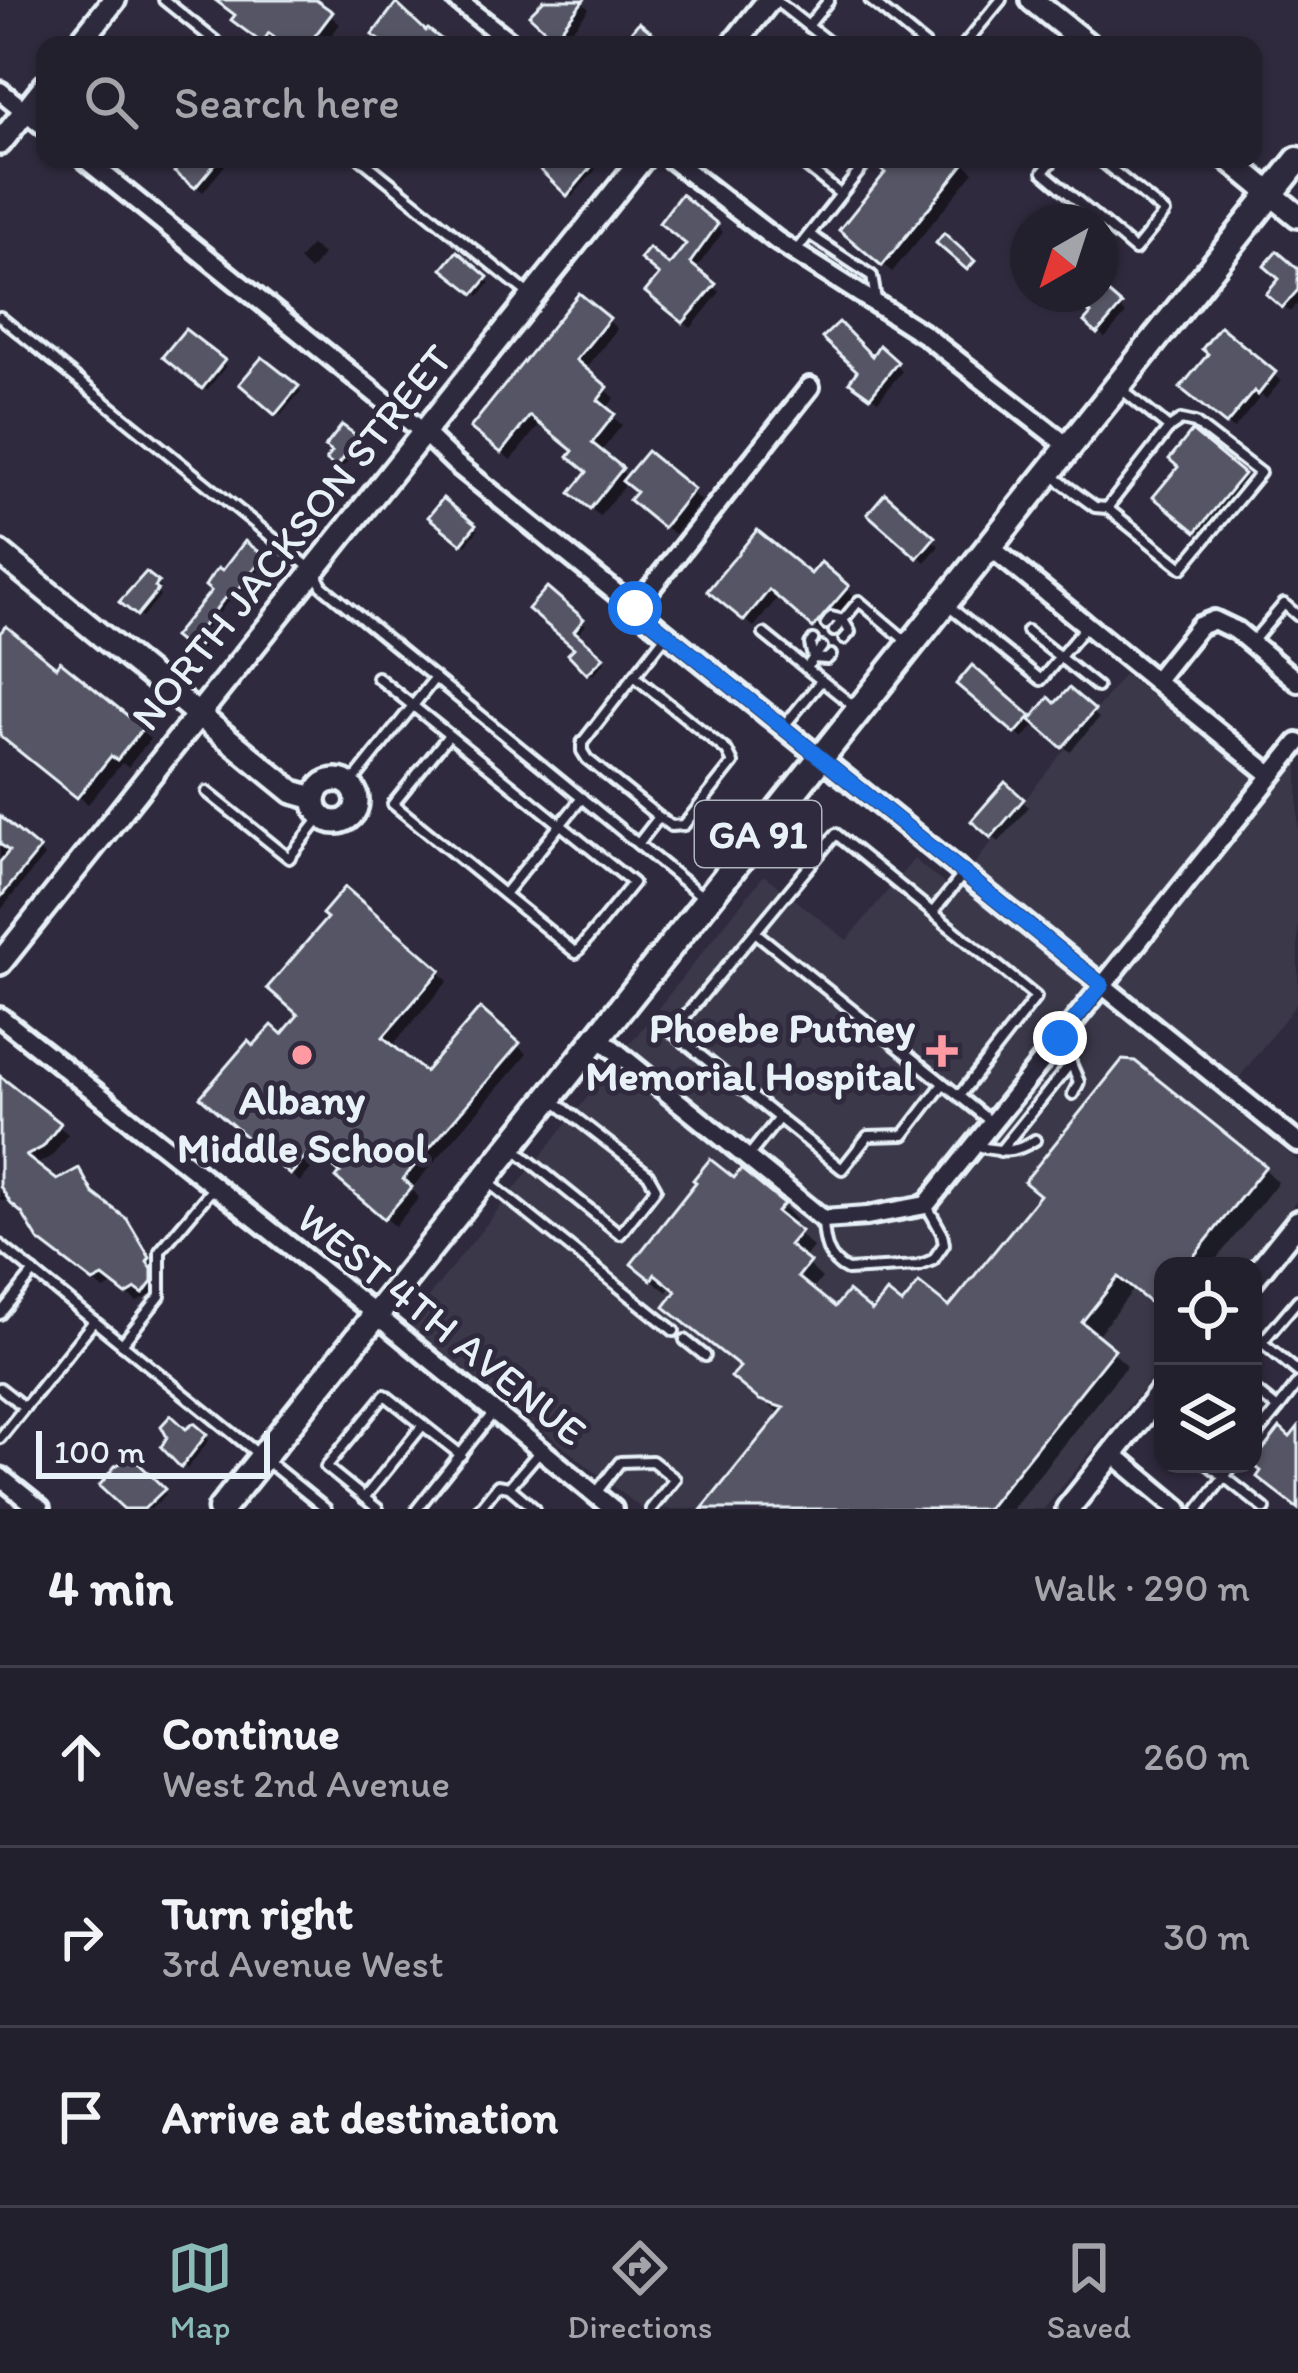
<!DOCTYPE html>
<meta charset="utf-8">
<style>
body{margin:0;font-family:Itim,sans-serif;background:#2f2d3a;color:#f1f3f6}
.controls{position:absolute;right:36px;bottom:36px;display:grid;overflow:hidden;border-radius:24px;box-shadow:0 3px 9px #0004}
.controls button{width:108px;height:108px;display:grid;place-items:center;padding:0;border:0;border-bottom:3px solid #403e4a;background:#23202e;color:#f1f3f6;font:60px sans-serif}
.compass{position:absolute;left:1010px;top:204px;width:108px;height:108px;border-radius:50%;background:#23202e;box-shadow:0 3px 9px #0004;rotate:219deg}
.scale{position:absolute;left:36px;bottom:30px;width:234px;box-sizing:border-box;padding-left:12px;border:6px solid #e8f1f8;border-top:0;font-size:33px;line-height:42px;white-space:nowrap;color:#e8f1f8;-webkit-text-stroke:9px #2f2a3d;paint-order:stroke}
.stop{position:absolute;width:36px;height:36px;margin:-27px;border:9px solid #1a73e8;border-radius:50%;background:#fff}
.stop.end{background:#1a73e8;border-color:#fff;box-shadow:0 3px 12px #0008}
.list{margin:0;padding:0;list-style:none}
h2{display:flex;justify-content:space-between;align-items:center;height:156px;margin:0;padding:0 48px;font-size:51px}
h2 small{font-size:39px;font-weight:400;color:#a3a3aa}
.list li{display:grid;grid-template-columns:78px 1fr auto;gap:36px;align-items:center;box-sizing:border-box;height:180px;padding:0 48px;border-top:3px solid #403e4a}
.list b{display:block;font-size:45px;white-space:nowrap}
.list p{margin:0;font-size:39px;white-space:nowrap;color:#a3a3aa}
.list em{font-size:39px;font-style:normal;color:#a3a3aa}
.icon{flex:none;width:66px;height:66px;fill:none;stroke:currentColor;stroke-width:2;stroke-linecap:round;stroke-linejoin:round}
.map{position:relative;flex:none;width:1298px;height:1509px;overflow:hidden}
.search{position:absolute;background:#23202e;box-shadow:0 3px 9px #0004;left:36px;right:36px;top:36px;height:132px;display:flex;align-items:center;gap:30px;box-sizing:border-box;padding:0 42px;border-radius:24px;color:#a3a3aa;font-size:45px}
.sheet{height:696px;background:#23202e}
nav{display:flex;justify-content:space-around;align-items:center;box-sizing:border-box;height:168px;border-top:3px solid #403e4a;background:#23202e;font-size:33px;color:#a3a3aa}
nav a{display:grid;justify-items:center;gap:6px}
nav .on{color:#8bbbb9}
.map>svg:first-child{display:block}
.built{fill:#3b3749}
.shadow{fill:#0007}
.building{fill:#575565;stroke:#e8f1f8;stroke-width:3}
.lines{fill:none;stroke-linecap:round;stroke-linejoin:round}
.service-casing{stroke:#e8f1f8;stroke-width:16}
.minor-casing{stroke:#e8f1f8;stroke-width:26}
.tertiary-casing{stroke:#e8f1f8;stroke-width:30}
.secondary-casing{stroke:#e8f1f8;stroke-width:30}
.primary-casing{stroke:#e8f1f8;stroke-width:33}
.service{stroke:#2f2a3d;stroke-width:8}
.minor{stroke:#2f2a3d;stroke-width:16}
.tertiary{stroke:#2f2a3d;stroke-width:21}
.secondary{stroke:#2f2a3d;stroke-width:21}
.primary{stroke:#2f2a3d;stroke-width:24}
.route{stroke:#1a73e8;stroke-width:15}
.poi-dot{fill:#ff9aa2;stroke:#2f2a3d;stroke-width:4.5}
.labels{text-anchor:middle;stroke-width:10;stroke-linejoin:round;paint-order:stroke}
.shield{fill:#2f2a3d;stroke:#b0b5c0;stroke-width:3}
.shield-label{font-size:39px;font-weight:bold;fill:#e8f1f8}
.street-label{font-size:42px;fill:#e8f1f8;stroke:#2f2a3d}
.poi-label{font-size:42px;font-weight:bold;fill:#e8f1f8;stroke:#2f2a3d;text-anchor:end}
</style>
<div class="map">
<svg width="1298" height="1509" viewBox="0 0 1298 1509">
<rect width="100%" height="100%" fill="#2f2a3d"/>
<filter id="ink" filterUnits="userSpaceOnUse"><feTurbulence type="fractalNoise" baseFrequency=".00833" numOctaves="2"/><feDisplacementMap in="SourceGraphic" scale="24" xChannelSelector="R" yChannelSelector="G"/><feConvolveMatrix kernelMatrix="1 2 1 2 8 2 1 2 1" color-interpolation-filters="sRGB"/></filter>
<g filter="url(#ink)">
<!-- built -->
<polygon class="built" points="1124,674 1270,786 1298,756 1298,1002 1222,1100 1298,1161 1298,1199 1243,1266 1163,1266 1163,1364 1044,1509 642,1509 407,1324 764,875 847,940 914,859 953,891"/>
<!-- shadow -->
<g class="shadow">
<polygon points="217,0 311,0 340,24 324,45 286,45 280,40 276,45 266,45 244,28 238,16"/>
<polygon points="548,0 580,0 589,9 562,42 534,15"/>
<polygon points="188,159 230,159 203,192 185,178"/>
<polygon points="530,159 586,159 596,169 572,197"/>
<polygon points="881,159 959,159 974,172 892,272 852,239 888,174"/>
<polygon points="716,226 723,232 695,270 720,292 691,328 656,298 669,269"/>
<polygon points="311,245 323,255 310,271 299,260"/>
<polygon points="457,256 490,283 479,296 446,269"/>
<polygon points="1298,273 1298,303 1290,312 1270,294"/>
<polygon points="1100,290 1126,314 1105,338 1088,322 1094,314 1073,294 1100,294"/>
<polygon points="608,320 617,329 584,371 615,398 605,410 622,425 600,453 629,478 647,455 701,501 674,534 642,509 639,493 628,482 600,516 583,502 590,473 576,451 541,423 511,460 483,437"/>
<polygon points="1220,331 1281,381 1266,399 1262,395 1234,429 1191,394"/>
<polygon points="185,333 226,366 207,390 166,357"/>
<polygon points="880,350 902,371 878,401 860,388 861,371 873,361"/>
<polygon points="262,361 301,391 280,416 243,384"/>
<polygon points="343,429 357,441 355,444 365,452 358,462 351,457 341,469 330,460"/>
<polygon points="1182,467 1242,476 1249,482 1204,536 1164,503"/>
<polygon points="885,498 939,546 925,562 871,514"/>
<polygon points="444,502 478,530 466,545 432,517"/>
<polygon points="246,545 266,562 236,600 234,599 226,604 202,635 209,641 199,653 180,640"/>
<polygon points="146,576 161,588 157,593 160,596 142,617 124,602"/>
<polygon points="812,578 847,589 855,597 823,634 779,596 754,627 719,599"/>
<polygon points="548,591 586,625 576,636 605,662 593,675 572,654 578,649"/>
<polygon points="0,638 56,671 61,665 150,739 128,767 122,763 88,804 0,732"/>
<polygon points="972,670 1032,722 1050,702 1056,707 1069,692 1099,718 1070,752 1037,722 1023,739 966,690"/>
<polygon points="1005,786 1029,807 999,842 975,821"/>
<polygon points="0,820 44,856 0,911"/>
<polygon points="439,972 448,981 391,1047 425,1076 480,1013 527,1054 411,1189 419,1198 395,1226 349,1187 343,1174 322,1156 300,1182 213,1106 254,1050"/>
<polygon points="0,1080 68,1134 52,1156 34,1166 57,1184 78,1172 87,1181 99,1201 136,1232 158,1269 155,1273 160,1281 160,1292 153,1301 148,1296 137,1302 114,1284 104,1290 51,1249 9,1195 4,1201 0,1199"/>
<polygon points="1264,1168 1278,1182 1211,1266 1163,1266 1163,1313 1134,1289 1096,1337 1127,1365 1012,1509 706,1509 782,1415 750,1391 742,1369 679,1293 671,1286 667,1292 649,1278 734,1182 782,1206 796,1220 791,1227 813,1247 803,1260 822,1278 811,1292 835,1311 873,1315 903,1309 950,1312"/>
<polygon points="194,1427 209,1440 187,1469 165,1446"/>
<polygon points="131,1460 166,1494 151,1509 127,1509"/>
</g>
<!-- building -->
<g class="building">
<polygon points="215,0 316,0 333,12 308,45 285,45 269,33 262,43 231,20 235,15"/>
<polygon points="544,0 584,0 554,38 529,15"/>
<polygon points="396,3 426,31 428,29 449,45 387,45 372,35"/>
<polygon points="639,22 667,45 631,45 625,39"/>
<polygon points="185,159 219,159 195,188 174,172"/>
<polygon points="529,159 598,159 567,196"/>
<polygon points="877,159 968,159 882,266 839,230 885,173 875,165"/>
<polygon points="681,194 718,224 690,263 716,284 683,323 645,292 659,275 640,259 649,248 669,265 686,244 659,223"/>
<polygon points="944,233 975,261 967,270 936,243"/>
<polygon points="457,251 488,277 474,294 442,269"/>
<polygon points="1277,251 1298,269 1298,290 1282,308 1266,294 1279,279 1264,266"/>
<polygon points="1100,286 1122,305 1097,334 1084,322 1091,314 1067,294 1100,294"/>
<polygon points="579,293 610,318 576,360 608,387 598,400 615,414 592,443 623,468 590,509 570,493 587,472 568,457 573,451 530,416 501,453 470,428"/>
<polygon points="839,322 872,356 879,345 898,362 870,397 849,382 857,371 822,338"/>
<polygon points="1220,326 1276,372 1258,395 1254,391 1226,425 1180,388 1208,354 1202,349"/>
<polygon points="185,329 225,360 202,389 162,357"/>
<polygon points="262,357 299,386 275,415 239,384"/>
<polygon points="342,425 356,435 353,439 363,446 353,460 346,455 336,468 326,460 332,452 325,447"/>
<polygon points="1192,431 1244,474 1196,532 1153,497 1178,467 1169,459"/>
<polygon points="647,451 694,489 663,528 629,500 636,492 622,481"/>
<polygon points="885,493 935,537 917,558 867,514"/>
<polygon points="443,498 476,525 461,544 428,517"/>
<polygon points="757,530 811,574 821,562 849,586 813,628 769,590 744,621 707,591"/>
<polygon points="245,541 265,556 231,599 228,597 223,600 200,630 207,635 194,652 189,650 173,637 211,591 205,586 210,578 218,568 222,571"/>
<polygon points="146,572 159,582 155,587 158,590 137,616 119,602"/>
<polygon points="547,587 584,619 574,631 604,657 587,674 568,654 574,648 528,609"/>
<polygon points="6,626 56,667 60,661 143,728 117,760 111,756 77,798 0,736 0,633"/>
<polygon points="972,665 1031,716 1015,734 956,684"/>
<polygon points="1069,688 1095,710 1062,748 1030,720 1049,697 1055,703"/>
<polygon points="1005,782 1024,799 991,838 971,821"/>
<polygon points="0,816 40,849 0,898 0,862 9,851 0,844"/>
<polygon points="345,887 441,970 383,1037 425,1072 480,1008 520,1043 403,1179 412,1187 384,1219 336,1178 340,1173 312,1149 290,1175 200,1097 248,1041 253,1046 272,1025 282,1034 298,1015 267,988 327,918 322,914"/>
<polygon points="1122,1060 1135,1061 1266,1166 1186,1266 1163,1266 1163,1295 1154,1306 1118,1277 1082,1322 1115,1349 987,1509 702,1509 784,1408 759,1400 731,1377 740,1367 664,1307 676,1291 655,1274 651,1280 631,1264 696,1182 693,1180 710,1159 734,1178 741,1169 784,1204 777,1212 801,1231 789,1245 810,1262 798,1277 835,1307 848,1291 872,1311 887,1292 902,1304 919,1283 949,1307 1040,1195 1024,1182"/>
<polygon points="0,1076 61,1123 43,1147 26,1156 57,1180 79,1168 93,1193 127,1219 150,1258 147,1262 152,1269 152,1282 143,1294 136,1289 126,1295 103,1277 93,1282 38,1240 22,1213 11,1204 0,1186"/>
<polygon points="171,1415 186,1429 194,1423 207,1434 181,1468 161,1447 167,1437 161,1426"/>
<polygon points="1298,1427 1298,1509 1257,1477 1261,1471 1252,1464 1280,1428 1290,1437"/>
<polygon points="132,1457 165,1489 144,1509 124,1509 99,1486 115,1466"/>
</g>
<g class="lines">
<defs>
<g id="service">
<polyline points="164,0 220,45"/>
<polyline points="775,0 832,45"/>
<polyline points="870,0 925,45"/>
<polyline points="808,26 829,0"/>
<polyline points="964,45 1001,0"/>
<polyline points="361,159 531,296"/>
<polyline points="797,159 840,194"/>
<polyline points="1054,159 1043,172 1135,250 1165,213 1099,159"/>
<polyline points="810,235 872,276 876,300"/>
<polyline points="795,252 869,159"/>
<polyline points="0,317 315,572 322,586 704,898"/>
<polyline points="1050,474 1095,507 1107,508 1169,428 1121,389"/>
<polyline points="1107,508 1182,568 1260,473 1195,423 1181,420 1169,428"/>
<polyline points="947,605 1041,680 1085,627"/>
<polyline points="826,624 831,617 843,620 850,632 844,639"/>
<polyline points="834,631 859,601 905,640"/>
<polyline points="1027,631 1097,687"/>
<polyline points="764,634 806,668"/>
<polyline points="813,640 810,644 813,658 827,659 831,655"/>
<polyline points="1252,642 1284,604 1298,616"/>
<polyline points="822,647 806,668 855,707"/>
<polyline points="634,676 666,635"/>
<polyline points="377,677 633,883 576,953 393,804 449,735"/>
<polyline points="784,726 821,681"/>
<polyline points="350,785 435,678"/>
<polyline points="207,792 289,858 321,817"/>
<polyline points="638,844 659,817 587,759 582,751 582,743 634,676 727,751 733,763 684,825 671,826 659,817"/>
<polyline points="504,894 582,798"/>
<polyline points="933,912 962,876"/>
<polyline points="755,932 672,1032 842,1169 868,1136 904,1135 943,1084"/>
<polyline points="1061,1040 1079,1082 1073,1094"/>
<polyline points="959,1096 1036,997 836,834 755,932 959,1096 991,1122"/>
<path d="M 975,1146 C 1001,1151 1012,1155 1035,1140"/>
<polyline points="516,1150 620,1234 656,1188 648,1174 554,1101"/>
<polyline points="1000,1151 1071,1063"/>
<polyline points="747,1158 779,1118"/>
<polyline points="488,1182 674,1331"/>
<path d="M 823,1221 C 824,1241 827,1261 847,1270 L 918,1266 L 933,1260 L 944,1244 L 942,1233 L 927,1206"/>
<polyline points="0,1245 326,1509"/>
<polyline points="0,1314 34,1272"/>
<polyline points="1253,1335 1298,1372"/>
<polyline points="685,1340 705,1356"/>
<polyline points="1262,1342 1298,1300"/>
<polyline points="122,1344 160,1296 160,1251 214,1187"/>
<polyline points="0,1388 24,1407"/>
<polyline points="1253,1389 1278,1409 1298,1383"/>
<polyline points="0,1438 94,1321"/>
<polyline points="1253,1440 1278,1409"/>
<polyline points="1208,1464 1265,1509"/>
<polyline points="509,1487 535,1509"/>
<polyline points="596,1493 620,1462 652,1461 675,1479 651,1509"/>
<polyline points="364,1498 423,1425"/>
<polyline points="378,1509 326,1467 385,1395 461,1455"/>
<polyline points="417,1509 494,1412"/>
<polyline points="479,1509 498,1485 509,1487 539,1452"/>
<polyline points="1199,1509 1234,1464"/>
</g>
<g id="minor">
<polyline points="457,0 514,45"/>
<polyline points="0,91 45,127"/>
<polyline points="85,159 423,432 455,463 1298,1143"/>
<polyline points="671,159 777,241 925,335 1069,447"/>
<polyline points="989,546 1271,775"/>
<polyline points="635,608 810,387"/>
<polyline points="1155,681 1199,626 1214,620 1237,631 1298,682"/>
<polyline points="0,1017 336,1282 613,1509"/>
<polyline points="597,1036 823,1219 867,1216 926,1205 1298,743"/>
<polyline points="1112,1453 1179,1509"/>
<polyline points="0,1477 40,1509"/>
</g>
<g id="tertiary">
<polyline points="1032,0 1088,45"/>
<polyline points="78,45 114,0"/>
<polyline points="733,45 769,0"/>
<polyline points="0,143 45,86"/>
<polyline points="1229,159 1298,216"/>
<polyline points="0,553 293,792 314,798"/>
<circle cx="336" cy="801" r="21"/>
<polyline points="0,963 642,159"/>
</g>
<g id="secondary">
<polyline points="1253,1278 1298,1222"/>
<polyline points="1068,1509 1163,1390"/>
</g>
<polyline id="primary" points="221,1509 1298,160"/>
</defs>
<!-- service casing -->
<use href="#service" class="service-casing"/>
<!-- minor casing -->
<use href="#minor" class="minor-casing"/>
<!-- tertiary casing -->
<use href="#tertiary" class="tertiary-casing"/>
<!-- secondary casing -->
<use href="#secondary" class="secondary-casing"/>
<!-- primary casing -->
<use href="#primary" class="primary-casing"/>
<!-- service -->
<use href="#service" class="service"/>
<!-- minor -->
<use href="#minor" class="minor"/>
<!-- tertiary -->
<use href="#tertiary" class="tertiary"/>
<!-- secondary -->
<use href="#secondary" class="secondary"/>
<!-- primary -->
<use href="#primary" class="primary"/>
</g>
</g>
<g class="lines" filter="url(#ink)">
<!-- route -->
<polyline class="route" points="635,608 1102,985 1060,1038"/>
</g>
<!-- markers -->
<g class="poi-dot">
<path d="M936 1033h12v12h12v12h-12v12h-12v-12h-12v-12h12z"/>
<circle cx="302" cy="1055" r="12"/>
</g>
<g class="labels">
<!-- shield labels -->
<rect class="shield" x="695" y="801" width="126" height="66" rx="9"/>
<g class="shield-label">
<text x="758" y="848">GA 91</text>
</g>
<!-- street labels -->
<g class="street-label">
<text transform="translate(291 537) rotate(-51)" y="15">NORTH JACKSON STREET</text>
<text transform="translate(442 1324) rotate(39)" y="15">WEST 4TH AVENUE</text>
</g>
<!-- poi labels -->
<g class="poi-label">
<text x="915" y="1042">Phoebe Putney<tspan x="915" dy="48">Memorial Hospital</tspan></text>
<text x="302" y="1114" text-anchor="middle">Albany<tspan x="302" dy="48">Middle School</tspan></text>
</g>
</g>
</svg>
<div class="controls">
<button><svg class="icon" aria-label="locate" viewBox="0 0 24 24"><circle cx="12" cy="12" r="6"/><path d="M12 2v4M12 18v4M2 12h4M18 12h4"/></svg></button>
<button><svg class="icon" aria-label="layers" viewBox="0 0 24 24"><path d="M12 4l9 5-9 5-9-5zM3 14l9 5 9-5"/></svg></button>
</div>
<svg class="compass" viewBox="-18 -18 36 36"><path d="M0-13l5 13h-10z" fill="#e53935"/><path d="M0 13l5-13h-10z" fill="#a3a3aa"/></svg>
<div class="scale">100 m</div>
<div class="stop" style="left:635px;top:608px"></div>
<div class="stop end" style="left:1060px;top:1038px"></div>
<div class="search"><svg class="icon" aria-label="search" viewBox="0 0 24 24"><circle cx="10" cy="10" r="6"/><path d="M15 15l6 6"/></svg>Search here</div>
</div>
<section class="sheet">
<h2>4 min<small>Walk · 290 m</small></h2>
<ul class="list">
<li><svg class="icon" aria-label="ahead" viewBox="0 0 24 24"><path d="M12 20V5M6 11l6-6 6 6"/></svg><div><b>Continue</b><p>West 2nd Avenue</p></div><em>260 m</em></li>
<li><svg class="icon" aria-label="right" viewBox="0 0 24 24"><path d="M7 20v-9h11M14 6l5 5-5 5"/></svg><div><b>Turn right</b><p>3rd Avenue West</p></div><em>30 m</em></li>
<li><svg class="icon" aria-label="arrive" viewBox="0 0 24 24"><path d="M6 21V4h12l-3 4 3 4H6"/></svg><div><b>Arrive at destination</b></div></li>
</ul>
</section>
<nav>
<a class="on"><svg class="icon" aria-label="map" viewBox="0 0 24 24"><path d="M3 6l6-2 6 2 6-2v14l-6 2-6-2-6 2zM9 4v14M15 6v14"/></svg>Map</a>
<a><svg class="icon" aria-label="directions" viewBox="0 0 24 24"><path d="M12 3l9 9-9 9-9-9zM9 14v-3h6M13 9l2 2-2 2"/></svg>Directions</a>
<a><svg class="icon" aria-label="saved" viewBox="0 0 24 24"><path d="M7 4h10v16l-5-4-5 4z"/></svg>Saved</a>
</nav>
